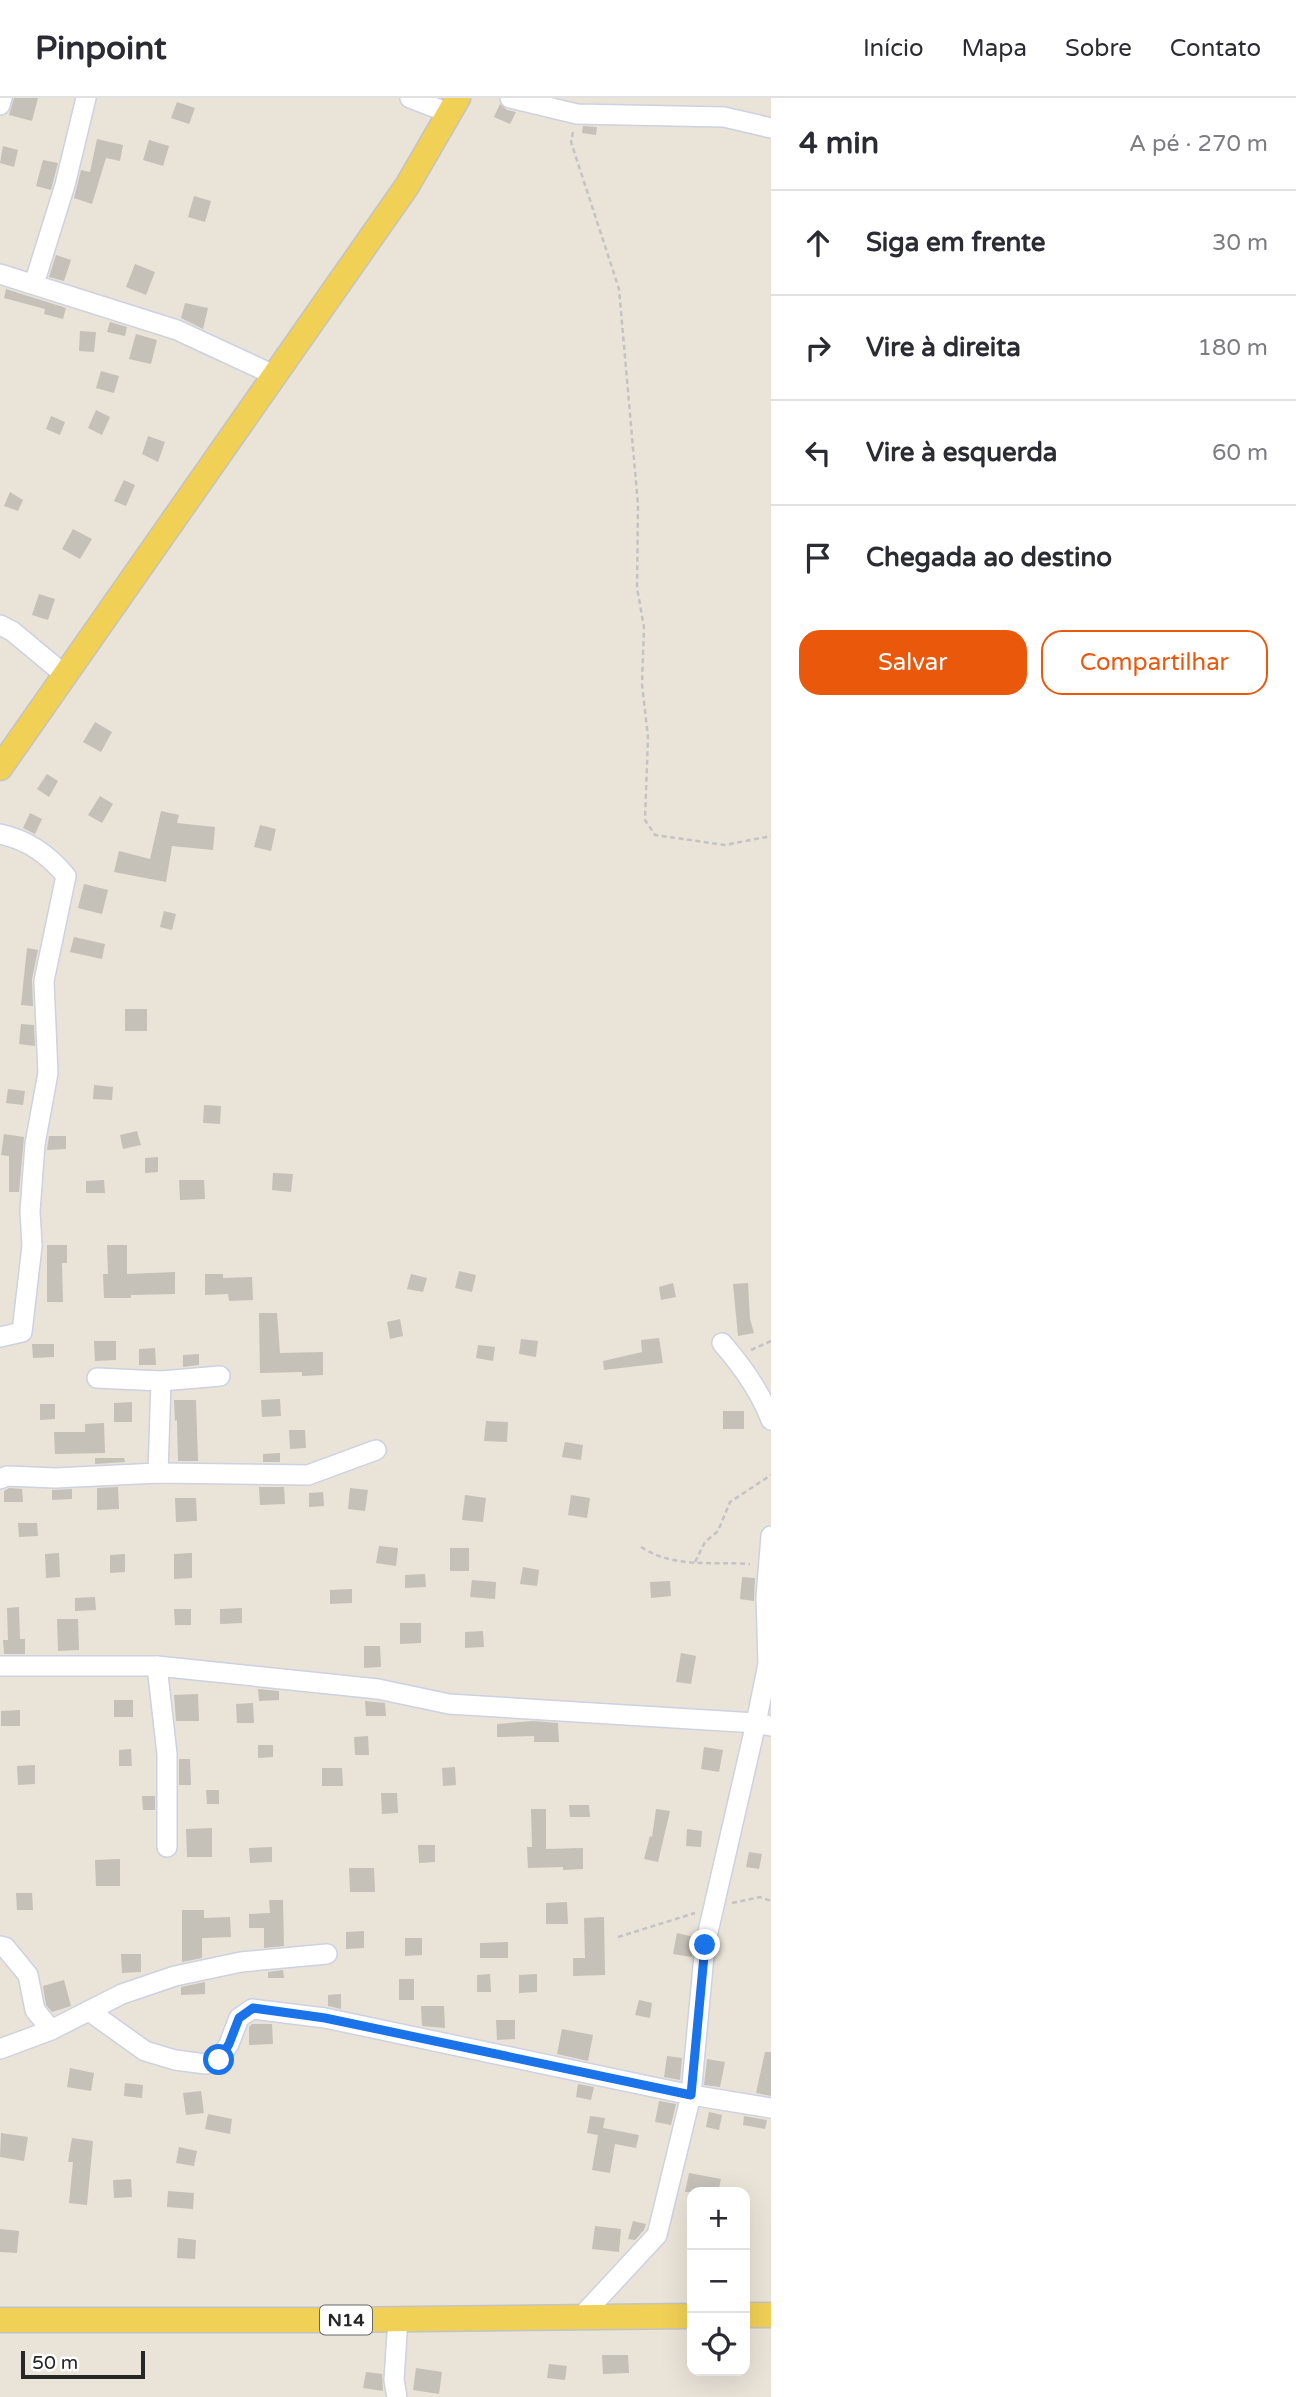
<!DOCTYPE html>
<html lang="pt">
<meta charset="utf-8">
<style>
body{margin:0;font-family:"Varela Round",sans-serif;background:#f7f7f7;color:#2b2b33}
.controls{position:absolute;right:21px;bottom:21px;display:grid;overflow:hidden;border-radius:14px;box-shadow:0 7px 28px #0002}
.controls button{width:63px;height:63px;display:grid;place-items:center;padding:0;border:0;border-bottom:2px solid #e1e1e2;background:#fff;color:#2b2b33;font:35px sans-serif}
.scale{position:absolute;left:21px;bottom:18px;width:124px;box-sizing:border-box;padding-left:7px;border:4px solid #272727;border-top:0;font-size:19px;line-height:24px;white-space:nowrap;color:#272727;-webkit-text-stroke:5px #fff;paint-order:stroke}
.stop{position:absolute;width:21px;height:21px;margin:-16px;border:5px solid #1a73e8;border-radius:50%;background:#fff}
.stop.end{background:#1a73e8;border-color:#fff;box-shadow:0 2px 7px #0008}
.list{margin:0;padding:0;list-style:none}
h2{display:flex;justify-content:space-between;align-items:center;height:91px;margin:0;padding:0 28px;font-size:30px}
h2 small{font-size:23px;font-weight:400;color:#7c7c81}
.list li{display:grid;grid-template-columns:46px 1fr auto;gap:21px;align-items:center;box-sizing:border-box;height:105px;padding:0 28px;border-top:2px solid #e1e1e2}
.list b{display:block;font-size:26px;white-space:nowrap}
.list em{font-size:23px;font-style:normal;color:#7c7c81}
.actions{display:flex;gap:14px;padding:21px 28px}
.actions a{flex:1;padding:16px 0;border:2px solid #ea580c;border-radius:21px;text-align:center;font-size:24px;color:#ea580c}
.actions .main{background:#ea580c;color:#fff}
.icon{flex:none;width:38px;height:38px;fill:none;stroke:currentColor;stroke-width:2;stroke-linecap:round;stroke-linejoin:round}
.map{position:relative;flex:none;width:771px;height:2299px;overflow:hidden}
header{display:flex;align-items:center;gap:42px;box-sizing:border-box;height:98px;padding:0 35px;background:#fff;border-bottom:2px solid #e1e1e2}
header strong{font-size:33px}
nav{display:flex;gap:38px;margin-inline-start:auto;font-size:24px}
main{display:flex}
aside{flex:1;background:#fff}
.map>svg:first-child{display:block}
.building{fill:#c5c0b8}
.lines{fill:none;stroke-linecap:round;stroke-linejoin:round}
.minor-casing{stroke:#cdd1e1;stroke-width:22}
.major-casing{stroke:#c3c3c3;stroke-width:27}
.path{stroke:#c3c3c3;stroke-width:2.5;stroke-dasharray:5 3.5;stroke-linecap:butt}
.minor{stroke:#fff;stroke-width:19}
.major{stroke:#f1d056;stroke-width:24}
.route{stroke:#1a73e8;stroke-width:9}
.labels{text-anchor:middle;stroke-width:5;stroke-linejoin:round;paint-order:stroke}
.shield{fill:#fff;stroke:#686868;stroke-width:2}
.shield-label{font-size:18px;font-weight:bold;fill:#272727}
</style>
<header>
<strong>Pinpoint</strong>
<nav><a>Início</a><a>Mapa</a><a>Sobre</a><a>Contato</a></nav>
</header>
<main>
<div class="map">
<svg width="771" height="2299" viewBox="0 0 771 2299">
<rect width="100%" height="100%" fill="#eae3d8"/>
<!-- building -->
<g class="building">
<polygon points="14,0 38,0 32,23 9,17"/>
<polygon points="177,4 195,10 189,26 171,20"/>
<polygon points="500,6 507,12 516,14 510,26 494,19"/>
<polygon points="583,28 597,29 596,37 582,35"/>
<polygon points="97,41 123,47 120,63 106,60 92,106 74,100 81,72 90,74"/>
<polygon points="149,42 169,48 163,68 143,62"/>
<polygon points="3,48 18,52 14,69 0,65"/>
<polygon points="43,62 58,65 51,92 36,88"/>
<polygon points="194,98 211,103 205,124 188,119"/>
<polygon points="56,157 71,162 64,183 49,179"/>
<polygon points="135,166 155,174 146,197 126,189"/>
<polygon points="6,191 66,210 63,221 44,216 45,211 4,200"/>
<polygon points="185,205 208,210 203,231 181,220"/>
<polygon points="110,224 127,229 125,238 107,234"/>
<polygon points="80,233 96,234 94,254 79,253"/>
<polygon points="136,236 157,242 151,266 129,261"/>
<polygon points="101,273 119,278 114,295 96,290"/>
<polygon points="96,312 110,319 102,337 88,330"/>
<polygon points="51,318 65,324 60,337 46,331"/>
<polygon points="148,338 165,344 158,364 142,356"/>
<polygon points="124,382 135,387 126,408 114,403"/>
<polygon points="10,394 23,402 18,413 4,408"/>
<polygon points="73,431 92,441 80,461 62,451"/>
<polygon points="39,496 55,501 48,522 32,517"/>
<polygon points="95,624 112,634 101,654 83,644"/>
<polygon points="47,676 58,683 49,699 37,691"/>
<polygon points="100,698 113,706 102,725 88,717"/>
<polygon points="161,713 179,717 177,725 215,729 213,752 172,748 166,784 114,774 119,753 150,761"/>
<polygon points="30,715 42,721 35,736 23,730"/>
<polygon points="260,727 276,731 271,753 254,749"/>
<polygon points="84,786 108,792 102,816 78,810"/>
<polygon points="164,813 176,816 172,832 160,829"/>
<polygon points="74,839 105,846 102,861 70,854"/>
<polygon points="27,850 38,852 32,881 33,908 21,907"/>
<rect x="125" y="911" width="22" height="22"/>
<polygon points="21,926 34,927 35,948 19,946"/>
<polygon points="94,987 113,989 112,1002 93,1001"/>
<polygon points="8,991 25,993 23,1007 6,1005"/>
<polygon points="204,1007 221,1008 220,1026 203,1025"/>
<polygon points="137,1033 141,1047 123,1051 120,1037"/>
<polygon points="4,1036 24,1039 19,1094 9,1094 9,1058 1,1057"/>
<polygon points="49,1038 66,1038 66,1051 47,1052"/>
<polygon points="158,1059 158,1074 145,1075 145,1060"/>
<polygon points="273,1075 293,1076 291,1094 272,1092"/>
<polygon points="104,1082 105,1095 86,1095 86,1083"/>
<polygon points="179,1082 204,1082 205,1101 180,1102"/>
<polygon points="47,1147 67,1147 67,1165 62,1165 63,1204 47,1204"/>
<polygon points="107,1147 127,1147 127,1176 175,1174 175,1196 131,1197 131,1200 104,1200 103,1176 108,1176"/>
<polygon points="459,1173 476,1177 472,1194 455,1190"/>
<polygon points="205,1176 223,1176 223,1180 252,1179 253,1202 229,1203 228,1196 205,1197"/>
<polygon points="411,1176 427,1180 423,1194 407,1191"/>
<polygon points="673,1185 676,1199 661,1202 659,1189"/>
<polygon points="748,1185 750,1221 754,1235 738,1238 733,1186"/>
<polygon points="259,1215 277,1215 280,1255 323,1254 323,1277 302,1278 302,1274 260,1275"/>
<polygon points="400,1221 403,1238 390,1241 387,1224"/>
<polygon points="659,1240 663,1265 604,1272 603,1263 642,1254 641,1242"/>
<polygon points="521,1241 538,1243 536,1259 519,1256"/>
<polygon points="94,1243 116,1243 116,1262 95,1263"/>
<polygon points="32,1246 54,1246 54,1259 33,1260"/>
<polygon points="478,1247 495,1249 493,1263 476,1260"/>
<polygon points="155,1250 156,1267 139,1267 139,1251"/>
<polygon points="199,1256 199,1267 183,1269 183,1257"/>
<polygon points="280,1301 281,1318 262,1319 261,1302"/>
<polygon points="174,1302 196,1302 198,1363 178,1363 177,1322 175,1323"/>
<polygon points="132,1304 132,1324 114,1324 114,1305"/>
<polygon points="40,1306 55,1306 55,1321 40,1322"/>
<rect x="723" y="1313" width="21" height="18"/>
<polygon points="486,1323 508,1324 507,1344 484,1343"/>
<polygon points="104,1325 105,1355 55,1356 54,1334 85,1334 85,1326"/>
<polygon points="289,1332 305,1332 306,1350 290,1351"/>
<polygon points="565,1344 583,1347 581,1362 562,1359"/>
<polygon points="280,1355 280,1364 263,1364 263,1356"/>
<polygon points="95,1360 124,1360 125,1364 95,1366"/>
<polygon points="118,1389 119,1411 97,1412 97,1390"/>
<polygon points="259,1389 284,1389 285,1406 260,1407"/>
<polygon points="9,1390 22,1391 23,1404 4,1404 4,1393"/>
<polygon points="350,1390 368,1392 365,1413 348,1411"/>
<polygon points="72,1391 72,1401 52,1402 52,1392"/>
<polygon points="323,1394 324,1408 309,1409 309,1395"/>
<polygon points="465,1397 486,1400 483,1424 462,1422"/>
<polygon points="571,1397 590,1400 587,1420 568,1417"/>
<polygon points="175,1400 196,1400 197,1423 176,1424"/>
<polygon points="18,1425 37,1425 38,1438 19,1439"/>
<polygon points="379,1448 398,1450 396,1468 376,1465"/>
<rect x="450" y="1450" width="19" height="23"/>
<polygon points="59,1455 60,1479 46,1480 45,1456"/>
<polygon points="192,1455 192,1480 174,1481 174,1456"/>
<polygon points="125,1456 125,1474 110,1475 110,1457"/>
<polygon points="523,1469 539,1472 537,1488 520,1486"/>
<polygon points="425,1476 426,1489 405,1490 405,1477"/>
<polygon points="742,1479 755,1480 754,1503 740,1501"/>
<polygon points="472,1482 496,1484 495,1501 470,1499"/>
<polygon points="670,1483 671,1498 651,1500 650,1484"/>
<polygon points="352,1491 352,1505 330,1506 330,1492"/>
<polygon points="95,1499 96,1512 75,1513 75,1500"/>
<polygon points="19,1509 20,1541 25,1541 25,1556 4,1556 3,1542 8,1542 7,1510"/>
<polygon points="242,1510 242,1525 220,1526 220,1511"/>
<polygon points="174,1511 191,1511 191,1527 175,1527"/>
<polygon points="57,1521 78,1521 79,1552 58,1553"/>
<polygon points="400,1525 421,1525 421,1545 400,1546"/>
<polygon points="483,1533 484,1549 465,1550 465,1534"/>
<polygon points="364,1548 380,1548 381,1569 364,1570"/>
<polygon points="681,1555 696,1558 691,1586 676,1584"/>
<polygon points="258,1591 279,1593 279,1602 259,1603"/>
<polygon points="198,1596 199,1623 176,1623 174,1597"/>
<rect x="114" y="1602" width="19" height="17"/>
<polygon points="365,1603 385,1605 386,1618 366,1618"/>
<polygon points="253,1605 254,1625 237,1625 236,1606"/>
<polygon points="20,1612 20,1628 1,1628 1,1613"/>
<polygon points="533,1623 558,1625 559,1644 534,1644 534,1638 497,1639 497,1626"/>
<polygon points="368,1638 369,1657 355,1657 354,1639"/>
<polygon points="258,1647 273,1647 273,1659 258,1660"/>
<polygon points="704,1649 723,1652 719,1674 701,1671"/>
<polygon points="131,1651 132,1668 119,1668 119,1652"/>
<polygon points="179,1661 190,1661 191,1687 179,1687"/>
<polygon points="35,1667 35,1686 18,1687 17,1668"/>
<polygon points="455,1669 456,1687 443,1688 442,1670"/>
<polygon points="322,1670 342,1670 343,1688 322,1688"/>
<polygon points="206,1692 219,1692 219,1706 207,1706"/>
<polygon points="381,1695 397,1695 398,1715 382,1716"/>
<polygon points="142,1698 155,1698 155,1712 143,1712"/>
<polygon points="569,1707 589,1707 590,1719 570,1719"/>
<polygon points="531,1711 546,1711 546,1751 583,1750 583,1771 563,1772 563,1769 528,1770 527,1749 532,1749"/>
<polygon points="656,1711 670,1713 658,1764 644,1761 650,1738 652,1739"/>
<polygon points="212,1730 212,1759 187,1759 186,1731"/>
<polygon points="687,1731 702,1733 701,1749 686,1748"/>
<polygon points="418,1747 435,1747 435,1764 419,1765"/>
<polygon points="272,1749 272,1764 250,1765 249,1750"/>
<polygon points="749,1754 762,1756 759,1771 746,1769"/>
<polygon points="120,1761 120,1788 96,1788 95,1762"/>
<polygon points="349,1770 374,1770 375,1794 350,1794"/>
<polygon points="16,1795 32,1795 33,1812 17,1812"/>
<polygon points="269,1802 283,1802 284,1848 264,1850 264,1830 249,1830 249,1816 270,1815"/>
<polygon points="567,1804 568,1826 546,1826 546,1805"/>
<polygon points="182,1812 204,1812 204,1820 230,1819 231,1839 202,1840 202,1860 182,1864"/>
<polygon points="604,1819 605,1877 573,1878 573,1860 585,1860 584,1820"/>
<polygon points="364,1833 364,1850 346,1851 346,1834"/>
<polygon points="677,1835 694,1839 692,1859 673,1856"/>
<polygon points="405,1840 422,1840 422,1857 405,1858"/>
<polygon points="508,1844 508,1860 480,1860 480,1845"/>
<polygon points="121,1856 141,1856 141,1874 122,1875"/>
<polygon points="283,1872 284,1880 268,1880 268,1874"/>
<polygon points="490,1876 491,1894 477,1894 477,1877"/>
<polygon points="537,1876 537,1894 519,1895 519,1877"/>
<rect x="399" y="1881" width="15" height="21"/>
<polygon points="64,1882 71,1908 52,1914 46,1907 43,1888"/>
<polygon points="205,1884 205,1896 181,1897 181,1889"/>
<polygon points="341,1896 341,1911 328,1908 328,1897"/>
<polygon points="639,1902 652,1905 650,1920 635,1917"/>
<polygon points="421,1908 444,1908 445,1930 422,1928"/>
<polygon points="496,1922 515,1922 515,1941 497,1942"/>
<polygon points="252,1926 272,1926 273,1946 249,1947 249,1929"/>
<polygon points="562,1931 593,1937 588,1963 557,1956"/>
<polygon points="765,1954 771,1954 771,1998 756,1995"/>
<polygon points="667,1958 682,1960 680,1982 664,1979"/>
<polygon points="707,1961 725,1964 720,1989 704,1987"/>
<polygon points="70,1970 94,1975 91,1993 67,1989"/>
<polygon points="125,1985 143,1987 142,2000 124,1998"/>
<polygon points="578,1986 594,1989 591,2002 576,1999"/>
<polygon points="201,1993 204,2015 186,2017 183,1995"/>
<polygon points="659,2003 676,2006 671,2027 655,2024"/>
<polygon points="709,2014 722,2017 719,2032 706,2029"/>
<polygon points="208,2016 232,2021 230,2036 205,2031"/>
<polygon points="590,2018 605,2020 603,2030 639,2037 636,2050 615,2046 610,2075 592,2072 598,2037 587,2035"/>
<polygon points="744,2018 767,2022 765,2031 743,2027"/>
<polygon points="1,2035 28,2039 24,2063 0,2059"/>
<polygon points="72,2040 93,2043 87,2107 69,2105 73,2064 68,2064"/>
<polygon points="179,2049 197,2053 194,2068 176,2065"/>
<polygon points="689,2075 721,2081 718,2094 685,2094"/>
<polygon points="131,2081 132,2099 114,2100 113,2082"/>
<polygon points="168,2093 194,2095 193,2111 167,2109"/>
<polygon points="633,2123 646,2126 644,2132 635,2142 628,2141"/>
<polygon points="595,2128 621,2131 619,2154 592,2151"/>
<polygon points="0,2131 19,2133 17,2155 0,2154"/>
<polygon points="178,2140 196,2142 195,2161 177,2160"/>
<polygon points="602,2257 628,2257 629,2275 603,2276"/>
<polygon points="549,2266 567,2268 565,2282 547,2280"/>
<polygon points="416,2270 442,2274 439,2296 413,2292"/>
<polygon points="366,2274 382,2276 383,2293 363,2290"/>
</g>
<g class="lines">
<defs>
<g id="minor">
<polyline points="410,0 449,15"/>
<polyline points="510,0 577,16 724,19 771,30"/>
<polyline points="0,7 2,0"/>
<polyline points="0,176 177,232 274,277"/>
<polyline points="34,186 65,87 86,0"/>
<polyline points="0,527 12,533 65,577"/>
<path d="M 0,736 C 28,742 48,756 66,778 L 44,883 L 48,975 L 35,1046 L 30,1113 L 32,1148 L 22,1234 L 0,1239"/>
<path d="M 722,1245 C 743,1269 760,1293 771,1322"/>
<polyline points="97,1280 161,1283 220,1278"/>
<polyline points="158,1375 161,1283"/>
<polyline points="0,1381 7,1378 55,1380 158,1375 308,1377 376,1352"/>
<polyline points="0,1568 157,1568 378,1591 449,1606 756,1625 771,1628"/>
<polyline points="157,1568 167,1656 167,1749"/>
<polyline points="0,1848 5,1849 28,1877 35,1912 51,1932"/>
<polyline points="89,1913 145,1953 175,1962 206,1966 219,1962 229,1946 239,1920 252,1911 325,1920 691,1997 771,2010"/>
<polyline points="0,1951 51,1932 122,1896 175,1878 241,1864 327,1856"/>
<polyline points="581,2219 657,2137 691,1997 705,1847 756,1625 768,1566 766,1499 771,1438"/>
<polyline points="397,2299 394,2282 398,2221"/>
</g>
<g id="major">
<polyline points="0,670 407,88 458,0"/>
<polyline points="745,2217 771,2217"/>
<polyline points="0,2222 328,2222 692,2218"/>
</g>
</defs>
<!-- minor casing -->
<use href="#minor" class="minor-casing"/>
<!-- major casing -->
<use href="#major" class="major-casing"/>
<!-- path -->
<g class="path">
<polyline points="573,34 571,44 619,191 638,407 637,490 644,529 642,586 648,639 645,722 655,737 725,747 771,738"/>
<polyline points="751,1252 771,1243"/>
<path d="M 641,1449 C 676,1471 710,1463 750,1466"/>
<polyline points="695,1464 705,1444 718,1433 730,1404 771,1377"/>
<polyline points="732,1805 760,1799 771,1803"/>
<polyline points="618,1839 695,1815"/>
</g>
<!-- minor -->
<use href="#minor" class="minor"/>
<!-- major -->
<use href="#major" class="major"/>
</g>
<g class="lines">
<!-- route -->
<polyline class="route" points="219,1962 229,1946 239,1920 253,1910 325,1920 691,1997 705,1847"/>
</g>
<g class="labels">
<!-- shield labels -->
<rect class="shield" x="320" y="2207.5" width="52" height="29" rx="5"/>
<g class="shield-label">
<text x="346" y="2228">N14</text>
</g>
</g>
</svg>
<div class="controls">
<button>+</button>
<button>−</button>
<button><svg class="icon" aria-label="locate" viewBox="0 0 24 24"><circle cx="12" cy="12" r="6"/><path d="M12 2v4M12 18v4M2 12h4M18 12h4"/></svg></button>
</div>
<div class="scale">50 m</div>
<div class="stop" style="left:219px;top:1962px"></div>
<div class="stop end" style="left:705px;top:1847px"></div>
</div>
<aside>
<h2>4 min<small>A pé · 270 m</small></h2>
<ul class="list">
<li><svg class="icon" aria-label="ahead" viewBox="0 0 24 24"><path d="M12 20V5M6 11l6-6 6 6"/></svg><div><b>Siga em frente</b></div><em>30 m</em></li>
<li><svg class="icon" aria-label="right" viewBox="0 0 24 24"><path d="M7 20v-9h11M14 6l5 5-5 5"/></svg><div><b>Vire à direita</b></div><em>180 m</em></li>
<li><svg class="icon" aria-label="left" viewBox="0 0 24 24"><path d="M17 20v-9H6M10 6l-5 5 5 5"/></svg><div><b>Vire à esquerda</b></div><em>60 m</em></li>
<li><svg class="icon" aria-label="arrive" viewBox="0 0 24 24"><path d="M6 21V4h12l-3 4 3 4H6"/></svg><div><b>Chegada ao destino</b></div></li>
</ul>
<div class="actions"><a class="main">Salvar</a><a>Compartilhar</a></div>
</aside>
</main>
